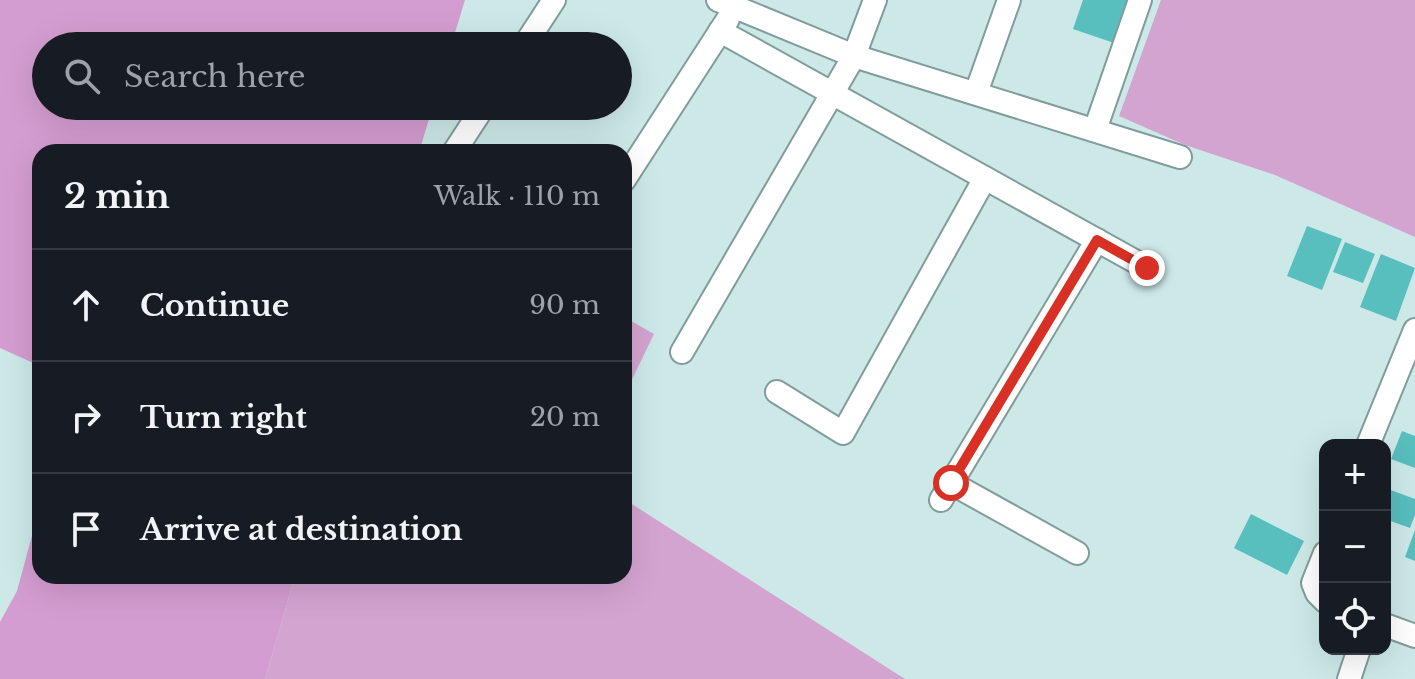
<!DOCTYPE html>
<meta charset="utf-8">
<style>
body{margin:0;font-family:"Libre Baskerville",serif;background:#20242c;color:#f1f3f6}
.controls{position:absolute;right:24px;bottom:24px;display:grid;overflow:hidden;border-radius:16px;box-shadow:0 8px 32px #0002}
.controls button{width:72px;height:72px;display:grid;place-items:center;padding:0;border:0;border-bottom:2px solid #363941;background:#171b24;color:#f1f3f6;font:40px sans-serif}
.stop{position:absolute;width:24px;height:24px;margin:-18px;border:6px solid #d93025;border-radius:50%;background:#fff}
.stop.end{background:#d93025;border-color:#fff;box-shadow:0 2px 8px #0008}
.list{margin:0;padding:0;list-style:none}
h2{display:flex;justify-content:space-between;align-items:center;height:104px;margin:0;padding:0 32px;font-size:34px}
h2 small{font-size:26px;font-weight:400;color:#9ea1a6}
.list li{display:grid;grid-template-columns:52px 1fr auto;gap:24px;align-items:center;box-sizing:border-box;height:112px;padding:0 32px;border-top:2px solid #363941}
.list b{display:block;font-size:30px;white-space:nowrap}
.list em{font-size:26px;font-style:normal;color:#9ea1a6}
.icon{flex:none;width:44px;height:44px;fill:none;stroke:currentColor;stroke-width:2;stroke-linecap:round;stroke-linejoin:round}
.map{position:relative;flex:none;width:1415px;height:679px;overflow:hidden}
.search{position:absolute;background:#171b24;box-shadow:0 8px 32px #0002;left:32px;top:32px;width:600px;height:88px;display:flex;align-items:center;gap:20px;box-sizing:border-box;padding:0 28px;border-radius:44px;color:#9ea1a6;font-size:30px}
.panel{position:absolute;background:#171b24;box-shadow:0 8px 32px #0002;left:32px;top:144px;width:600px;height:440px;border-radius:24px}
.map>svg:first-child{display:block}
.green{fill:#d4a4d1}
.forest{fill:#d49dd1}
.building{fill:#59bebe}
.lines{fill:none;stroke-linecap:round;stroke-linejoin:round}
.street-casing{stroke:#819c9c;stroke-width:26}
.street{stroke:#fff;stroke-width:22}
.route{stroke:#d93025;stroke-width:10}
</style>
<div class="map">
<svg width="1415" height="679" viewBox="0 0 1415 679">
<rect width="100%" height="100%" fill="#cce9e8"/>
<!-- green -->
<g class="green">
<polygon points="1161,0 1415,0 1415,237 1275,175 1185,145 1119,116"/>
<polygon points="624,317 654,334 624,396"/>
<polygon points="624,499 905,679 265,679 295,576 624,576"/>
</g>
<!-- forest -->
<g class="forest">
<polygon points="0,0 465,0 451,46 46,46 46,106 433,106 419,152 40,152 40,366 0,348"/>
<polygon points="40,506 40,576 295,576 265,679 0,679 0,622 17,591"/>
</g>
<!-- building -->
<g class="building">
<polygon points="1083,0 1129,0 1114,43 1073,29"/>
<polygon points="1307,226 1342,239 1322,290 1287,276"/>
<polygon points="1345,242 1375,254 1363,283 1333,272"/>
<polygon points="1381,254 1415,268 1396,321 1360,307"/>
<polygon points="1402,431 1415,436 1415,468 1391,459"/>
<polygon points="1385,488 1415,499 1415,515 1410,528 1385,519"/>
<polygon points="1251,514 1304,541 1287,575 1234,548"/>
<polygon points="1415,530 1415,561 1405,557"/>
</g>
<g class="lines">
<defs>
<g id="street">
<polyline points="718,0 854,56 1180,157"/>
<polyline points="720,31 1147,268"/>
<polyline points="524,46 554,0"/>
<polyline points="976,93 1009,0"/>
<polyline points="1095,130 1140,0"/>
<polyline points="454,152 484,106"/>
<polyline points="624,180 728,19"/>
<polyline points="682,352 854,56 875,0"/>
<polyline points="777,392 843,433 985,178"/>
<polyline points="1368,445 1415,330"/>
<polyline points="951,483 1077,553"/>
<polyline points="941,500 1097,240"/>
<polyline points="1325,553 1313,583 1317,593 1325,601"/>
<polyline points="1385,625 1415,636"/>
<polyline points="1349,679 1359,649"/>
</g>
</defs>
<!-- street casing -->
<use href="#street" class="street-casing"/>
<!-- street -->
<use href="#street" class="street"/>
</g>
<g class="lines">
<!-- route -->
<polyline class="route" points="951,483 1097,240 1147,268"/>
</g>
</svg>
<div class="controls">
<button>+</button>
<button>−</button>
<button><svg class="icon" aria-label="locate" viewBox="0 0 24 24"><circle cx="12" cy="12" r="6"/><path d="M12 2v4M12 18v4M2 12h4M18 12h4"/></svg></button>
</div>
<div class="stop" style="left:951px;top:483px"></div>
<div class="stop end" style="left:1147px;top:268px"></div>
<div class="search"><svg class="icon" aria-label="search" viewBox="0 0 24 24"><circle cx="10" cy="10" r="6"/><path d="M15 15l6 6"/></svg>Search here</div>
<section class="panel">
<h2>2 min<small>Walk · 110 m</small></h2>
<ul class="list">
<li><svg class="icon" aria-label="ahead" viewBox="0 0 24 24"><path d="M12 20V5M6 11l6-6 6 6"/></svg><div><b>Continue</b></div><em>90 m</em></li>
<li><svg class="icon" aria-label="right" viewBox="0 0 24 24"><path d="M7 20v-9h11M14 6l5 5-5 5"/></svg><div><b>Turn right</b></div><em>20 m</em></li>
<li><svg class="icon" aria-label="arrive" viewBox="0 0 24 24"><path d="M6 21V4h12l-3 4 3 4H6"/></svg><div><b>Arrive at destination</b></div></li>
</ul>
</section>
</div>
